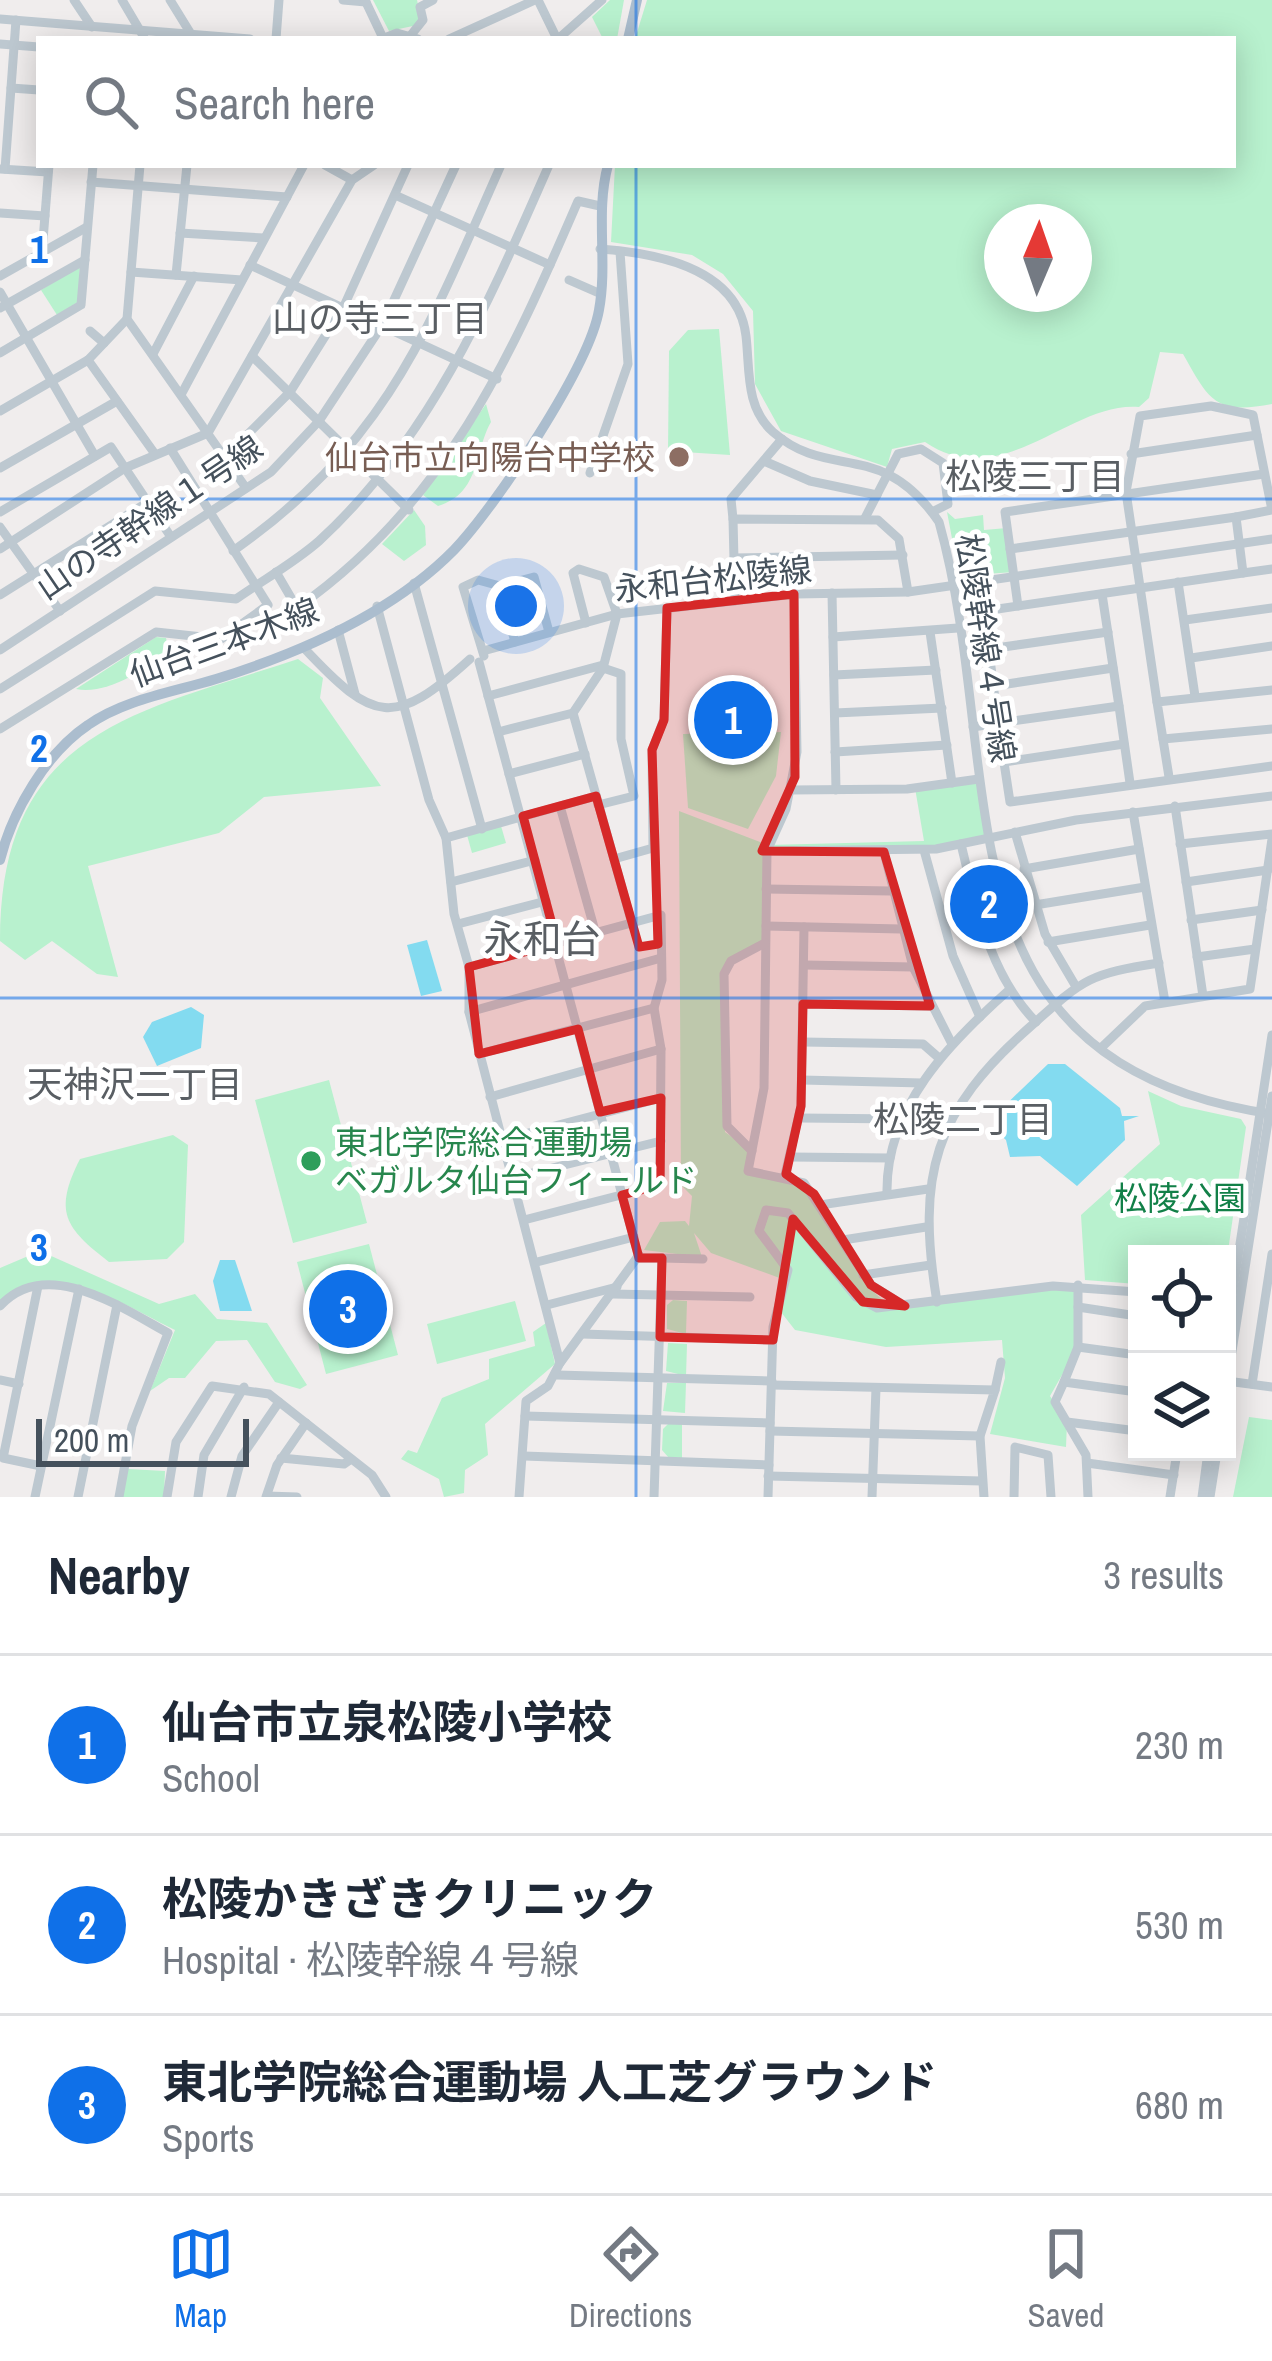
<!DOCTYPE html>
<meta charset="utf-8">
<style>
body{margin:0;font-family:"Archivo Narrow","Noto Sans JP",sans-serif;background:#f2f2f3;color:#1f2937}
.controls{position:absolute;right:36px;bottom:36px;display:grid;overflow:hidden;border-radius:0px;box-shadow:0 6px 30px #0003}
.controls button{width:108px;height:108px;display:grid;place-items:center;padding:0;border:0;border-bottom:3px solid #e0e1e3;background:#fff;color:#1f2937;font:60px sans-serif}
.compass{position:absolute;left:984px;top:204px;width:108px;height:108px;border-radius:50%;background:#fff;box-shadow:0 6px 30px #0003;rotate:2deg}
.scale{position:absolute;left:36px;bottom:30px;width:213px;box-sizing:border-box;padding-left:12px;border:6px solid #45515c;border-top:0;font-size:33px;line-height:42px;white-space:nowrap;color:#45515c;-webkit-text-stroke:9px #fff;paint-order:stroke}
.you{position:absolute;left:516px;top:606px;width:42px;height:42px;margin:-30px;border:9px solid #fff;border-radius:50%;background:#1a73e8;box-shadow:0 0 0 18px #1a73e833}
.badge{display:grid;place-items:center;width:78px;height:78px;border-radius:50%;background:#0f70e8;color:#fff;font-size:39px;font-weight:700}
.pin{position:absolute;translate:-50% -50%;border:6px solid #fff;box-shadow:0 3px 12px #0006}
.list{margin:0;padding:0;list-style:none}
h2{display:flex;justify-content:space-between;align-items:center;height:156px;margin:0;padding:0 48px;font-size:51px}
h2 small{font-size:39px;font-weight:400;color:#747a83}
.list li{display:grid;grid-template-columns:78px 1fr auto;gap:36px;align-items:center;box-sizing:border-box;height:180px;padding:0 48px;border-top:3px solid #e0e1e3}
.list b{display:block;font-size:45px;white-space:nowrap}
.list p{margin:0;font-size:39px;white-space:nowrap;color:#747a83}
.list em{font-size:39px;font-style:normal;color:#747a83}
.icon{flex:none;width:66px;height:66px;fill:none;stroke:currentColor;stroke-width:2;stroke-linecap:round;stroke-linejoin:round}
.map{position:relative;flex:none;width:1272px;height:1497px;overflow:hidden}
.search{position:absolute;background:#fff;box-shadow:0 6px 30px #0003;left:36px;right:36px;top:36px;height:132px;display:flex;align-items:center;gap:30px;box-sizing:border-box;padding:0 42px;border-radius:0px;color:#747a83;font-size:45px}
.sheet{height:696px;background:#fff}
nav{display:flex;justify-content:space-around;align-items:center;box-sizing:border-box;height:168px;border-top:3px solid #e0e1e3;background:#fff;font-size:33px;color:#747a83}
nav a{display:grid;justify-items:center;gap:6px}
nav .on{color:#0f70e8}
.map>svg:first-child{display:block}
.green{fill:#b8f1ce;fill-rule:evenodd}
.water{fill:#83dbf0}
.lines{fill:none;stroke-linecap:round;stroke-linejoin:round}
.minor{stroke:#bdc8d0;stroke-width:9}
.major{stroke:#abbdce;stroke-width:10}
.marked{fill:#d62828;fill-opacity:0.2;stroke:#d62828;stroke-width:9;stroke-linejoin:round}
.grid{fill:none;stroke:#0f70e8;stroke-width:3;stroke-opacity:0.55}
.education-dot{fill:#8d6e63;stroke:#fff;stroke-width:4.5}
.leisure-dot{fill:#2e9e5b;stroke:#fff;stroke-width:4.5}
.labels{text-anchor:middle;stroke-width:10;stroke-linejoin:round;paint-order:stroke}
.education-label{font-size:33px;fill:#785e54;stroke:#fff;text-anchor:end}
.street-label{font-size:33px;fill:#45515c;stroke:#fff}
.leisure-label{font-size:33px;fill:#27864d;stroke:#fff;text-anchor:start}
.park-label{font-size:33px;fill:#128048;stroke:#fff}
.neighbourhood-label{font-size:36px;fill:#595e63;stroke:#fff}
.quarter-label{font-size:39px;fill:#595e63;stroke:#fff}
.grid-label{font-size:39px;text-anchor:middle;font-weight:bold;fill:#0f70e8;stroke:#fff;stroke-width:10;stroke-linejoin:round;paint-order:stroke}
</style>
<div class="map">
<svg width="1272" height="1497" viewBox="0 0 1272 1497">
<rect width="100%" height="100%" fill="#f0eded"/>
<!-- green -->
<g class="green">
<polygon points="373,0 417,0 421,18 413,26 389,31"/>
<polygon points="610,0 624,0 617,39 603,39 592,17"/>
<path d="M 647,0 L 1272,0 L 1272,404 C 1215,415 1209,400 1183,354 L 1160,352 L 1149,398 L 1139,407 C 1070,401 1002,495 925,442 L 892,449 L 887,467 L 781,431 L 755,384 L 753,311 L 723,274 L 692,255 L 611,242 L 615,165 L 1233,165 L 1233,39 L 635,39 ZM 1002,222 L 1074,222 L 1074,294 L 1002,294 Z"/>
<polygon points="80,265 78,302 57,315 41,290"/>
<polygon points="719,329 730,455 668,451 669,351 688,330"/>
<path d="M 486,404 L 491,422 C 474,451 481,493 438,506 L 423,495 Z"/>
<polygon points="414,510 425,526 426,545 404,561 382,544"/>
<polygon points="947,512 955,519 983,515 984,530 1007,528 1014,572 972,575 958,570"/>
<path d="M 156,637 L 166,638 L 169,651 C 145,670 107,695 76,689 Z"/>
<path d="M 298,659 L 323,678 L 320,698 L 381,786 L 264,797 L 219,833 L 88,866 L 118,977 L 97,974 L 52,941 L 25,960 L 0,941 C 0,731 134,713 298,659 Z"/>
<polygon points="781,732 776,776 748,829 688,808 683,734"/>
<path d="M 979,779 L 989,838 L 936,849 L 768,851 L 765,943 L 732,961 L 724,974 L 725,1132 L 752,1151 L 749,1171 C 761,1173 776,1172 788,1176 C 832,1191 844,1274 887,1303 L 1078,1285 L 1078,1347 L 1050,1396 L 1067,1422 L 1066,1447 L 990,1434 L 1005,1378 L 1002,1340 L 886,1347 L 795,1330 L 777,1307 L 785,1280 L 711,1253 L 694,1233 L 702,1257 L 644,1250 L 660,1222 L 685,1221 L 689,1226 L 692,1196 L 681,1185 L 679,811 L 768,845 L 924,841 L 915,788 Z"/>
<polygon points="501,826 506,843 472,853 467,835"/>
<polygon points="329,1080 367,1223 293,1243 255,1100"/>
<polygon points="1148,1091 1181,1106 1241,1119 1246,1127 1227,1258 1227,1254 1137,1254 1137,1284 1085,1280 1081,1215 1160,1144"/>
<path d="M 173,1135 L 188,1145 L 184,1242 L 167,1259 L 109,1262 C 65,1228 53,1212 80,1159 Z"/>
<polygon points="369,1244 398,1355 326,1374 297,1262"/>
<path d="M 40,1251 L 159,1304 L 195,1294 L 217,1319 L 267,1323 L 307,1385 L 300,1389 L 275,1382 L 247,1340 L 216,1341 L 185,1378 L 169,1378 L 150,1391 L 175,1330 C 115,1301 64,1261 0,1306 L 0,1268 Z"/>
<polygon points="673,1300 687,1301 686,1334 667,1329 667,1305"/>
<polygon points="515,1301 526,1341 437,1364 427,1324"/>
<polygon points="546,1323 555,1364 485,1424 488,1455 465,1470 464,1493 444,1497 439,1479 401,1459 408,1450 417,1453 442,1398 489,1379 489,1359 535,1346 533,1332"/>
<polygon points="668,1343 687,1344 686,1376 666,1371"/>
<polygon points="667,1383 686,1383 685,1413 663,1411"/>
<polygon points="1249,1417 1272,1420 1272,1497 1233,1497"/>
<polygon points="669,1423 682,1424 682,1459 669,1458 662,1450 663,1429"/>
<polygon points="128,1469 165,1471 164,1497 122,1497"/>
</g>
<!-- water -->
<g class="water">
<polygon points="427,940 442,991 421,996 407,945"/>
<polygon points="191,1007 204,1015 201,1048 157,1066 143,1037 152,1022"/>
<polygon points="1048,1064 1065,1064 1120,1108 1122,1116 1139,1116 1124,1121 1125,1140 1077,1186 1040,1156 1010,1157 1006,1140 996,1131 995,1115"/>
<polygon points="220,1260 235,1260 252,1311 220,1311 213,1281"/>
</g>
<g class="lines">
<!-- minor -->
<g class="minor">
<polyline points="74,0 92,27"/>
<polyline points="122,0 145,39"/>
<polyline points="170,0 191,34"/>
<polyline points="343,0 366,2"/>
<polyline points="365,0 383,38"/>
<polyline points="538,0 557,39"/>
<polyline points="0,19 250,39"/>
<polyline points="411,35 423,20 420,7 433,0"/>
<polyline points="276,39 279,0"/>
<polyline points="382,39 397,33 418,39"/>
<polyline points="449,39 535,0"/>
<polyline points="558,39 602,0"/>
<polyline points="0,44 39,47"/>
<polyline points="11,88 39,90"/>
<polyline points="140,165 127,319 246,488"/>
<polyline points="325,165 352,180"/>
<polyline points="0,169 48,172"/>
<polyline points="5,169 16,20"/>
<polyline points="91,182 287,197"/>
<polyline points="395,195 550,265"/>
<polyline points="0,213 45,216"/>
<polyline points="180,233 264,238"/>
<path d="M 600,249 C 657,253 738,268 746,336 C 750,370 745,407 773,432 C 830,482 881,437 939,522 C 1009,772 924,1062 1272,1114"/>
<polyline points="42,253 49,165"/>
<polyline points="250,265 497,379"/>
<polyline points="131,272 242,280"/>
<polyline points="176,275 187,165"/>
<polyline points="0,276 87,227"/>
<polyline points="569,280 601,294"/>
<polyline points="0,292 95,456"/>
<polyline points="0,308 85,260"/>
<polyline points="90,331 104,343"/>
<polyline points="0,353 81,305 93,165"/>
<polyline points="153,354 194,276"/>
<polyline points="252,356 409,510"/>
<polyline points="88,360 155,454"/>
<polyline points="182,393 304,165"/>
<polyline points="0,411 88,360 127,319"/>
<polyline points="1131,454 1257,435"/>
<polyline points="226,456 290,392 344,306 408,165"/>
<polyline points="764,461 810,481 877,495"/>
<polyline points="0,468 117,401"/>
<polyline points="590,473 628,364 620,252"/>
<polyline points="0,512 111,447 171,537"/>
<polyline points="865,518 898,454 921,449 943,463 948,504 932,512"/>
<polyline points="733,519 731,499 782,439"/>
<polyline points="0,527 60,611"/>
<polyline points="0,549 125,468 208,433 352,180 374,165"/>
<polyline points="1010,549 1236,517"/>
<path d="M 233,551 C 387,443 428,330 501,165"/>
<polyline points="734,558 903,555"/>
<path d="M 276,572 L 297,608 C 444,505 509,361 578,201 L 600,206"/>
<polyline points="1178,582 1195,696"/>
<polyline points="414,583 482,829"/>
<polyline points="832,593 836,790"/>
<polyline points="794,594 797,752 786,809 767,851 764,1088 748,1171 804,1183 871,1285 905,1306"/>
<polyline points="1102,594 1119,706"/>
<polyline points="0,595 148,502"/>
<polyline points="735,601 733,519 878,520 899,539 908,592"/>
<polyline points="377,606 429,800 446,838 454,914 469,967 469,1012 560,1363"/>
<polyline points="1018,606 1005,512 1264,474"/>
<polyline points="1185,620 1272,608"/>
<polyline points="586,623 573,573 579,569 604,577 617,614 603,668 573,713 631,920"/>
<polyline points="338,630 355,694"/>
<polyline points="930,632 952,783"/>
<polyline points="833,637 958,628"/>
<polyline points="515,642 500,586 534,577 549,632"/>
<path d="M 304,648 C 374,723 394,728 470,659"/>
<polyline points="989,649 1108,632"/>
<polyline points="0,650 271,472 319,421 383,324 456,165"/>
<polyline points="483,651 617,614 796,594 908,592 1272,539"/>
<polyline points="484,656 463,587 478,580 500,586"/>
<polyline points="1191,658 1272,646"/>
<polyline points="479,662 639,1258 662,1258 654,1497"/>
<polyline points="834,675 936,670"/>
<polyline points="994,686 1113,668"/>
<path d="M 0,689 L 155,591 L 236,599 C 263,580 294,563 319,541 C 431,438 489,302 549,165"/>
<polyline points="488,696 603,665"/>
<polyline points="1157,702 1126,492 1140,416 1211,406 1253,415 1272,510 1236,517 1243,573 1272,569"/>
<polyline points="835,713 942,708"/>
<polyline points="973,727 998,723 1010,802 1272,766"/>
<polyline points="0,729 156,632 221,639 268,605 170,448"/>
<polyline points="498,732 573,713"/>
<polyline points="1163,739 1272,729"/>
<polyline points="835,752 947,745"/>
<polyline points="1004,762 1124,744"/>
<polyline points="509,774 585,754"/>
<polyline points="1169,777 1157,702 1272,690"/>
<polyline points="1130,783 1119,706 998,723 984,611 1243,573"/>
<polyline points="791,790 907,789 979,779"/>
<polyline points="598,805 634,796 621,739 621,674 603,668"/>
<polyline points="560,806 595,931"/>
<polyline points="1175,806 1203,996"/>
<polyline points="1133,812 1165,1002"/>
<polyline points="1015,832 1045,934 1075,985"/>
<polyline points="446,838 596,796"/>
<path d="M 961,844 C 976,907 990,975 1036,1022"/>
<polyline points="1180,844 1272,834"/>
<polyline points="924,850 953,956 980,1017"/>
<polyline points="767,851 936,849 1076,820 1272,796"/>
<polyline points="884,852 913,967 952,1044"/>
<polyline points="614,859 653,848 652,750 664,719 667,608"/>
<polyline points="1024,869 1139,849"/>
<polyline points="451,882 535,860"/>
<polyline points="1186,882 1268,870"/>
<polyline points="766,889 891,891"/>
<polyline points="1035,905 1145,887"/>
<polyline points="1191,920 1262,910"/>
<polyline points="458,924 546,901"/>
<polyline points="766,926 901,929"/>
<polyline points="1048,942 1150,925"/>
<polyline points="1197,957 1255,949"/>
<polyline points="804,965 913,967"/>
<polyline points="469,967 661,915 662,980 654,1008 661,1049 660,1185 524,1220"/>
<polyline points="803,1004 930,1006"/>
<polyline points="469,1012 661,958"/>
<polyline points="803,1042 923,1044 939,1058"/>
<polyline points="1102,1047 1145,1006 1250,989 1272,839"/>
<polyline points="479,1054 654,1008"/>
<polyline points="802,1080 922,1083"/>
<polyline points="490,1097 661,1049"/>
<polyline points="799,1118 903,1119"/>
<polyline points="502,1140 661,1098"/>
<polyline points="752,1151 727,1126 724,974 731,961 765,943"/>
<polyline points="790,1157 890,1158"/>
<polyline points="785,1175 801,1106 804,927"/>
<polyline points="512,1178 661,1141"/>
<path d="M 887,1192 C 886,1107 949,1043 1009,990"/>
<polyline points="820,1205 928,1189"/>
<polyline points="843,1240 926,1227"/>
<polyline points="662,1258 703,1259"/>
<polyline points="537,1262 634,1237"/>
<polyline points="863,1275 931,1265"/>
<polyline points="1078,1285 1078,1347 1064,1382 1137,1392"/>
<polyline points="38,1286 3,1458 41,1466"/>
<polyline points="613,1294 750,1297"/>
<path d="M 937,1302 C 916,1175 934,1111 1031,1026 C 1084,979 1088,974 1159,963"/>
<polyline points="547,1305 617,1287"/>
<path d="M 0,1306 C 46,1255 122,1308 168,1333 L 132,1426 L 119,1497"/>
<polyline points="1078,1307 1137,1316"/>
<polyline points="1227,1329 1272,1035"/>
<polyline points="582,1334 773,1340"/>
<polyline points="1078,1347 1137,1355"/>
<polyline points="557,1375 772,1381"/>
<polyline points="0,1380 19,1384"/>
<polyline points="1227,1381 1272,1387"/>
<polyline points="1064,1382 1055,1402 1086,1455 1088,1497"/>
<polyline points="1227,1383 1272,1096"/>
<polyline points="1252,1384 1272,1254"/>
<polyline points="772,1385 995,1390 980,1436 984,1497"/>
<polyline points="995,1390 1001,1362"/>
<polyline points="525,1416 770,1423"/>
<polyline points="1067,1422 1137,1431"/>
<polyline points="770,1431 980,1436"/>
<polyline points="524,1456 769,1465"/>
<polyline points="281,1458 344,1464 351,1459"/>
<polyline points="1087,1463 1174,1475"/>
<polyline points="768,1476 982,1481"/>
<polyline points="267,1496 297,1497"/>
<polyline points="35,1497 79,1289"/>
<polyline points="78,1497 117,1305"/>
<polyline points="167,1497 176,1442 212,1386 269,1394 372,1475 386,1497"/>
<polyline points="198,1497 204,1455 244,1387"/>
<polyline points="231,1497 242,1456 279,1402"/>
<polyline points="266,1497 277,1465 306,1423"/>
<polyline points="519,1497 526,1401 548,1386 560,1363 639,1255"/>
<polyline points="768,1497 773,1327 788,1270 759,1231 766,1210 788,1213 856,1297 877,1308 1053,1286 1137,1292"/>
<polyline points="872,1497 876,1388"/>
<polyline points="1014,1497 1015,1447 1048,1455 1051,1497"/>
<polyline points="1170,1497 1177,1452"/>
<polyline points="1202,1497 1208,1452"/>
<polyline points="1210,1497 1217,1452"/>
</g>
<!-- major -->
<g class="major">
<polyline points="628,39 637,0"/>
<path d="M 0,860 C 12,812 46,753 88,725 C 125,699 174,692 216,679 C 300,653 392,613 454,550 C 496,506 589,367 599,310 C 608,261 595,213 608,165"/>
</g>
</g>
<!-- marked area -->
<path class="marked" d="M 794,594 L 795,777 L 762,851 L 884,852 L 930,1006 L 803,1004 L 801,1106 L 786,1174 L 814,1194 L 871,1285 L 905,1306 L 863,1302 L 793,1219 L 773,1340 L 660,1337 L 662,1258 L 639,1258 L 622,1195 L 660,1185 L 661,1098 L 600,1112 L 578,1029 L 479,1054 L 469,967 L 557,943 L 523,816 L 596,796 L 639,947 L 658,944 L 652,750 L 664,720 L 667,608 Z"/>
<!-- grid -->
<path class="grid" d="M 636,0 L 636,39M 636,165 L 636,1497M 0,499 L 1272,499M 0,998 L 1272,998"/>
<!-- markers -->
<circle class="education-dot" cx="679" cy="457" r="12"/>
<circle class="leisure-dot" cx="311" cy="1161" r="12"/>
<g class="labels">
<!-- education labels -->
<g class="education-label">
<text x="655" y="469">仙台市立向陽台中学校</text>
</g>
<!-- street labels -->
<g class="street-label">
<text transform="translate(149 517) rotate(-34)" y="12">山の寺幹線１号線</text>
<text transform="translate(713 579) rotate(-6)" y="12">永和台松陵線</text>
<text transform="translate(224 642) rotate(-20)" y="12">仙台三本木線</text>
<text transform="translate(986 648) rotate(81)" y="12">松陵幹線４号線</text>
</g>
<!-- leisure labels -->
<g class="leisure-label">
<text x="335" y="1154">東北学院総合運動場<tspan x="335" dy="38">ベガルタ仙台フィールド</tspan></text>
</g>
<!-- park labels -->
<g class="park-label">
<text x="1180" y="1210">松陵公園</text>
</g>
<!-- neighbourhood labels -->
<g class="neighbourhood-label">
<text x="380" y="331">山の寺三丁目</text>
<text x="1035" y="489">松陵三丁目</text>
<text x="135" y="1097">天神沢二丁目</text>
<text x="963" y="1132">松陵二丁目</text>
</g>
<!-- quarter labels -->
<g class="quarter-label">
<text x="542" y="953">永和台</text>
</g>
</g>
<g class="grid-label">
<text x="39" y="263">1</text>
<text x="39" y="762">2</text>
<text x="39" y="1261">3</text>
</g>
</svg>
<div class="controls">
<button><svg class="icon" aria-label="locate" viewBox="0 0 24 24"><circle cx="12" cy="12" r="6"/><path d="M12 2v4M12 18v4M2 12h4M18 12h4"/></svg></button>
<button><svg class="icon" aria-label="layers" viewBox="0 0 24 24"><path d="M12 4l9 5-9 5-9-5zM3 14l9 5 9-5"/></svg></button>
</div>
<svg class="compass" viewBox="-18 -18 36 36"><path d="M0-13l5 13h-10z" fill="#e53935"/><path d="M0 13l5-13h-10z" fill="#747a83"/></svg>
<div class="scale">200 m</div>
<div class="you"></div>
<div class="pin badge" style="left:733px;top:720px">1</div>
<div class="pin badge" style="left:989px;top:904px">2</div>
<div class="pin badge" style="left:348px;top:1309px">3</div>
<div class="search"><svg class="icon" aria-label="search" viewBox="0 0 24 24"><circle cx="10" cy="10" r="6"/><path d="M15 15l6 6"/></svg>Search here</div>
</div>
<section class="sheet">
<h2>Nearby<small>3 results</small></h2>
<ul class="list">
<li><span class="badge">1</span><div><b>仙台市立泉松陵小学校</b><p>School</p></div><em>230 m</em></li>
<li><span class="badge">2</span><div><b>松陵かきざきクリニック</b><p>Hospital · 松陵幹線４号線</p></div><em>530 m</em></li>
<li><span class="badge">3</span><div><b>東北学院総合運動場 人工芝グラウンド</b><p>Sports</p></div><em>680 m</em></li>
</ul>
</section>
<nav>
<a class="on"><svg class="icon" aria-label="map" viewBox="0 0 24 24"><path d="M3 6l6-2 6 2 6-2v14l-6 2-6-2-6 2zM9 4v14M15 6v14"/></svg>Map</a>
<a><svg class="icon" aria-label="directions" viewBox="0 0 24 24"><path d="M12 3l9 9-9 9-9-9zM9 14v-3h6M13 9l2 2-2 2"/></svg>Directions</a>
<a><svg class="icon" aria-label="saved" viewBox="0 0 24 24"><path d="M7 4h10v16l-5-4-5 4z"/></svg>Saved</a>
</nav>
